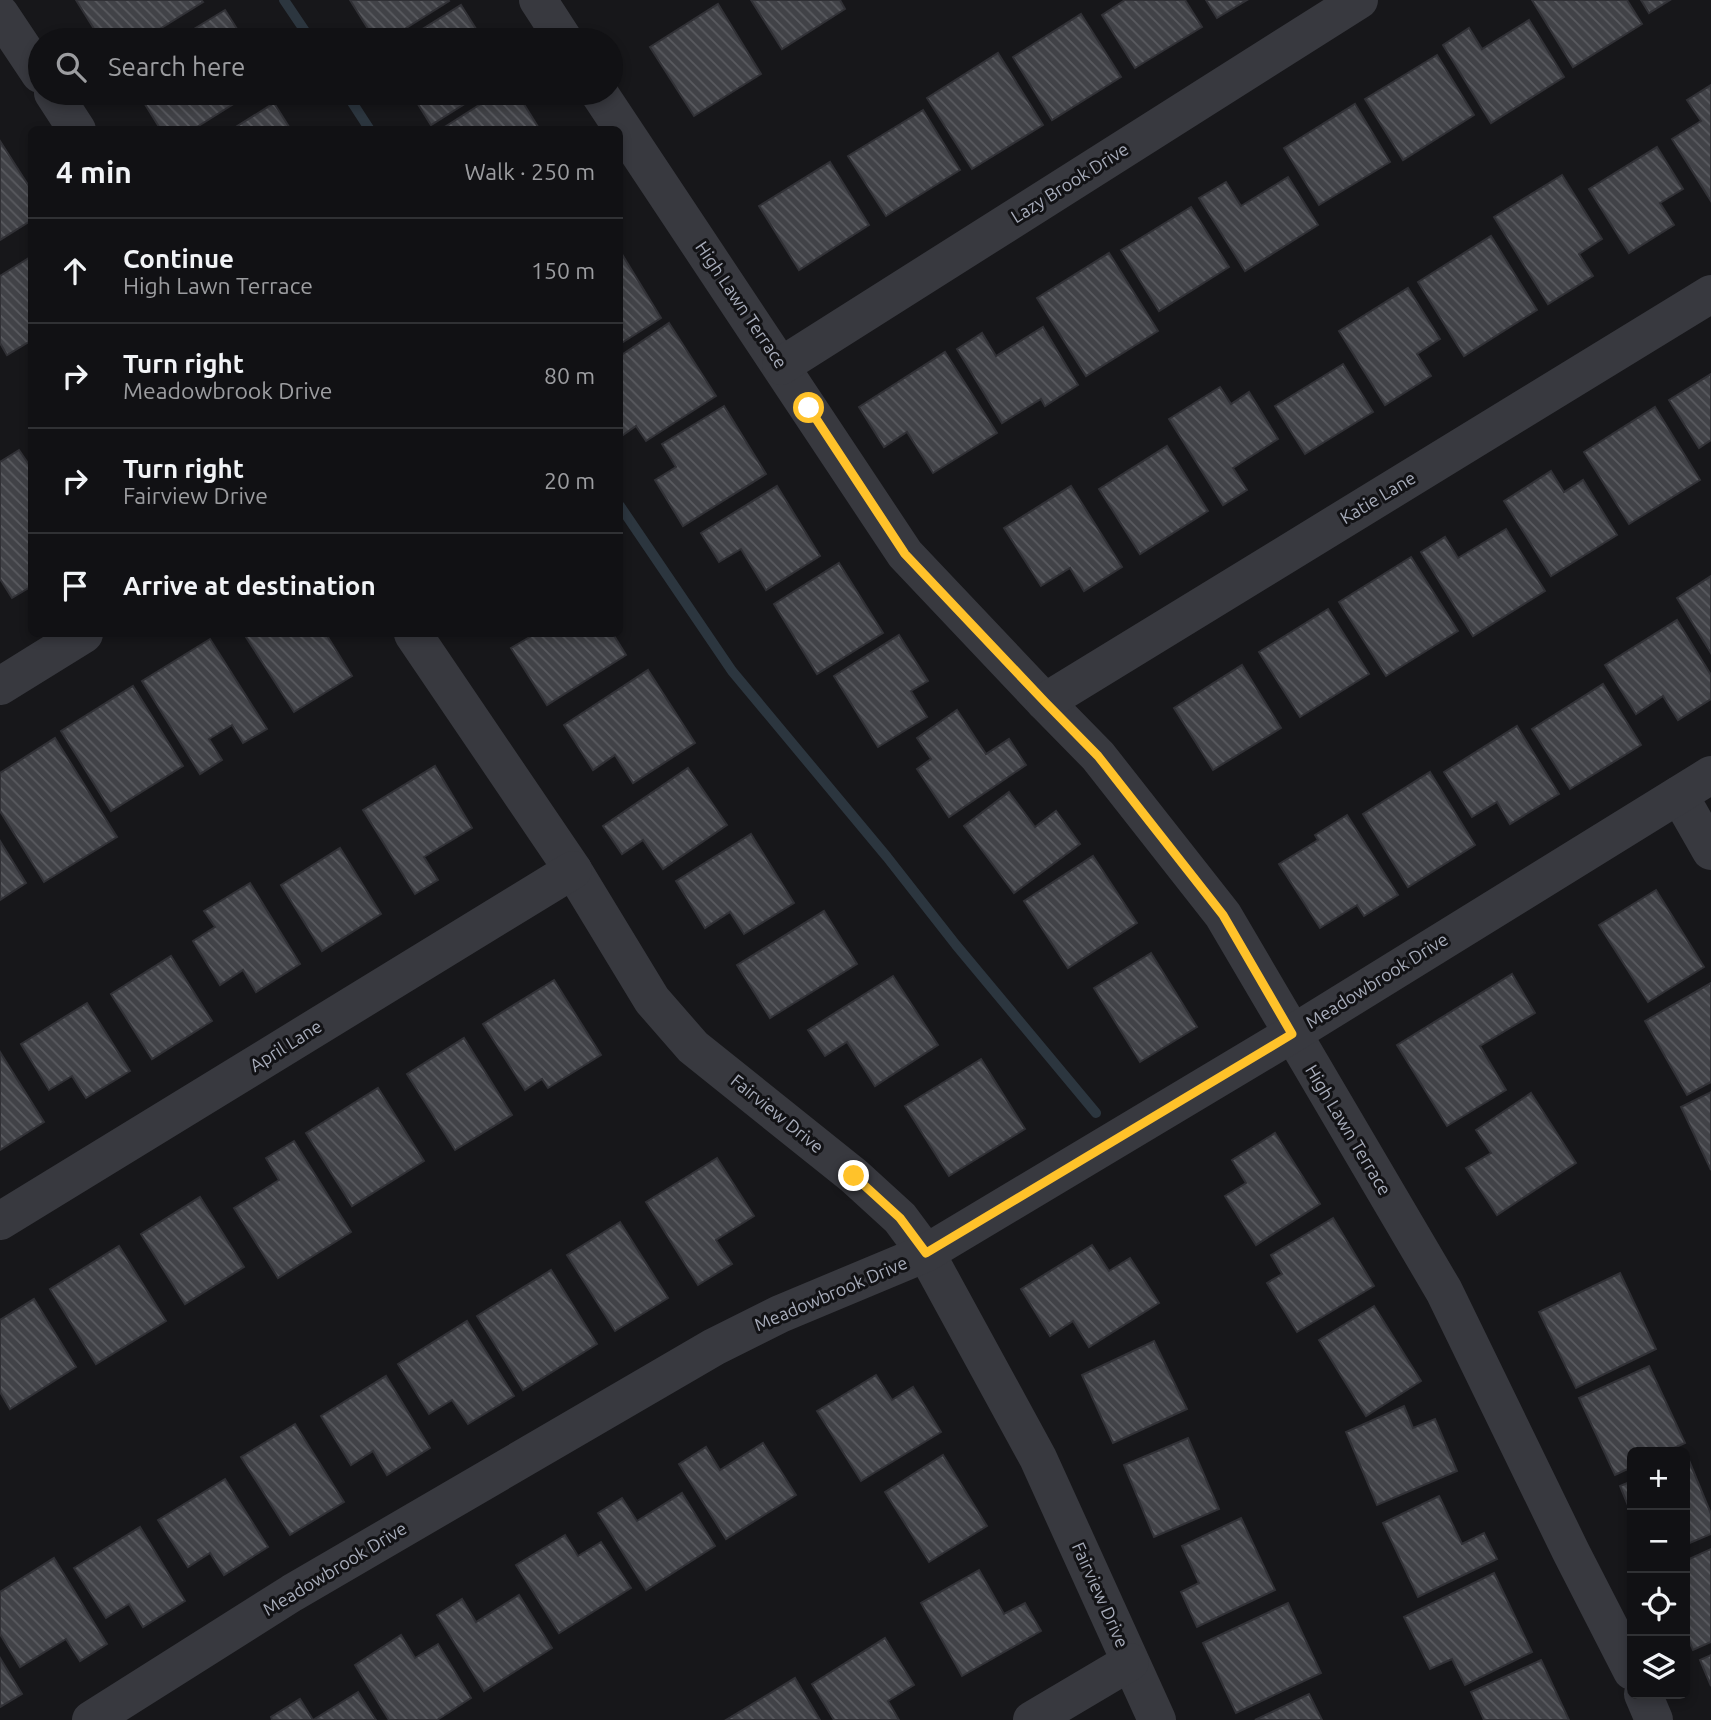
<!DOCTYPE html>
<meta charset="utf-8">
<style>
body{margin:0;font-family:Ubuntu,sans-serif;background:#1e1f22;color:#f1f3f6}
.controls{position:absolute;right:21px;bottom:21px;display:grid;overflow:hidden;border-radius:10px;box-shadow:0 4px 10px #0003}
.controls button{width:63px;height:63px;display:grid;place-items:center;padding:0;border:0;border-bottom:2px solid #303134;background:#111114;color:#f1f3f6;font:35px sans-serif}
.stop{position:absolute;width:21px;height:21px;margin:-16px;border:5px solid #ffc22a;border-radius:50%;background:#fff}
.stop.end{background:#ffc22a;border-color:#fff;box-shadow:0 2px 7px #0008}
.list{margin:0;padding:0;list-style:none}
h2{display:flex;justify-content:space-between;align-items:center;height:91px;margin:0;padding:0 28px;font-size:30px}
h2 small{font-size:23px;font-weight:400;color:#9c9da0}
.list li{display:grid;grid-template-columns:46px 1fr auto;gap:21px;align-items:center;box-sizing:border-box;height:105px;padding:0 28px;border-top:2px solid #303134}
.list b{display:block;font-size:26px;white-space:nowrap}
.list p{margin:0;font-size:23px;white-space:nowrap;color:#9c9da0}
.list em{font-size:23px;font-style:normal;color:#9c9da0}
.icon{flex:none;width:38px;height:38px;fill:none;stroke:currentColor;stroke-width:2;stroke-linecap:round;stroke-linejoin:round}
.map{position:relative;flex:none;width:1711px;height:1720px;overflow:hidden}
.search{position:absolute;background:#111114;box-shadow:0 4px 10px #0003;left:28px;top:28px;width:595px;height:77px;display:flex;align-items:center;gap:18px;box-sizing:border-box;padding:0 24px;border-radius:38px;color:#9c9da0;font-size:26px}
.panel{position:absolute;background:#111114;box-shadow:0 4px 10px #0003;left:28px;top:126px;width:595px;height:511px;border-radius:10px}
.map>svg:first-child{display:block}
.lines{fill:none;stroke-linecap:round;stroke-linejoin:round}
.stream{stroke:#2c363f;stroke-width:10}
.building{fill:url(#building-back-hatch);stroke:#313136;stroke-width:2}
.minor{stroke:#38393f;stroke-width:38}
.tertiary{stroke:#38393f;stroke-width:38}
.route{stroke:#ffc22a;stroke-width:9}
.labels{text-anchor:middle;stroke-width:6;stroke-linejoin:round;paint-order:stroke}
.street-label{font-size:18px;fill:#a8adbb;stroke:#121215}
</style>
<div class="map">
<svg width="1711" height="1720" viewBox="0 0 1711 1720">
<defs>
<pattern id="building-back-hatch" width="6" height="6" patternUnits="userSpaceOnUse" patternTransform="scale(1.75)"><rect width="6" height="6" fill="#414247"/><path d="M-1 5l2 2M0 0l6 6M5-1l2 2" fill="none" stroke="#5a5b60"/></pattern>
</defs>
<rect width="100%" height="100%" fill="#17171a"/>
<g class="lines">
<!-- stream -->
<g class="stream">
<polyline points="284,0 311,40"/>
<polyline points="346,93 370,130"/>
<polyline points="620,506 732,671 887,857 956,945 1096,1113"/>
</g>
</g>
<!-- building -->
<g class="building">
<polygon points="76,0 201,0 203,2 142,40 101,40"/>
<polygon points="350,0 448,0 449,1 387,40 375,40"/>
<polygon points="751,0 840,0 845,9 782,49"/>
<polygon points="1125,0 1185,0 1202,27 1135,68 1102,15"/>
<polygon points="1206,0 1247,0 1217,18"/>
<polygon points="1532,0 1627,0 1642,24 1573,67"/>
<polygon points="1641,0 1670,0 1649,13"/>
<polygon points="718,4 761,74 694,116 650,47"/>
<polygon points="461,5 483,40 405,40"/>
<polygon points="225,10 244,40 176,40"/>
<polygon points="1081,14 1121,77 1052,120 1013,57"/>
<polygon points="1529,20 1564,77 1491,123 1443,45 1469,28 1482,49"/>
<polygon points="998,53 1043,125 972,169 927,98"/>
<polygon points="1437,55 1474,115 1403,160 1365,99"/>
<polygon points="1711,85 1711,201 1672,139 1701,121 1687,100"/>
<polygon points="138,93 251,93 192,130 161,130"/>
<polygon points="411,93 482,93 431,125"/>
<polygon points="498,93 517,93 540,130 440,130"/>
<polygon points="274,103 291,130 231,130"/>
<polygon points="1355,104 1390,162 1319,205 1284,148"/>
<polygon points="923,110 960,170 886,216 848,156"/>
<polygon points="0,141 32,191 32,220 0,240"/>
<polygon points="1657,147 1683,189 1660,203 1674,225 1629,253 1589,189"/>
<polygon points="830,162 869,225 799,270 759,206"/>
<polygon points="1562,175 1602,239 1579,254 1593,276 1548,304 1494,217"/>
<polygon points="1288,177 1318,225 1245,271 1199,198 1226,182 1241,206"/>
<polygon points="1191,207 1229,267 1159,311 1121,250"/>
<polygon points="1491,236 1537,310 1464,356 1418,282"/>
<polygon points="620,251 661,318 620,344"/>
<polygon points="1109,253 1158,331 1086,376 1037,298"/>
<polygon points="32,256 32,340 7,355 0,343 0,276"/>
<polygon points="1408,288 1440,339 1417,354 1431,376 1385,405 1339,331"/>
<polygon points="669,323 716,396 646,441 636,426 620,437 620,398 621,397 620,394 620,356"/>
<polygon points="1043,327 1078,385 1045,406 1041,399 1002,423 957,349 982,333 996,356"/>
<polygon points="945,352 997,433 933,473 907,432 884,447 859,407"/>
<polygon points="1343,364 1373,412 1305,454 1275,406"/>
<polygon points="1711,374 1711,440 1699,448 1669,400"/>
<polygon points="1220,387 1231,404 1249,392 1278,439 1233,468 1247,490 1223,505 1169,419"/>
<polygon points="724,406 766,474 683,526 655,480 676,467 662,444"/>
<polygon points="1655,407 1700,480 1629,524 1584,452"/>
<polygon points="1167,446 1208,511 1140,554 1099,489"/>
<polygon points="19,450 32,469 32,586 12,598 0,579 0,462"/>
<polygon points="1551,471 1564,492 1583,480 1617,535 1551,576 1504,501"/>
<polygon points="777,486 820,556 766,590 741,549 719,562 701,533"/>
<polygon points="1071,486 1122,567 1084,591 1070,568 1041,586 1004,528"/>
<polygon points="1506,529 1545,591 1473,636 1421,552 1445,537 1458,558"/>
<polygon points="1411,557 1458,631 1386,676 1339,602"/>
<polygon points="839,563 883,633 817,674 774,604"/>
<polygon points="1711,576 1711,653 1677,598"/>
<polygon points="1328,609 1369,674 1300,717 1259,652"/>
<polygon points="1677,620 1711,675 1711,699 1678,720 1663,696 1636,714 1605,665"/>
<polygon points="244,634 326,634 352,676 294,712"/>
<polygon points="535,634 613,634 626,655 547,705 511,648"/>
<polygon points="899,635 928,681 911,691 927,717 878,747 834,676"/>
<polygon points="210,639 267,729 243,743 232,725 209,739 222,760 200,774 142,681"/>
<polygon points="1242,665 1281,728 1213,770 1174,708"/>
<polygon points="648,670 695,743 633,783 615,755 593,770 564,725"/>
<polygon points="1603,684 1641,745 1570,789 1532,729"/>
<polygon points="133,686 183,766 111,811 61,731"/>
<polygon points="957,710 986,754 1009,739 1026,765 949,817 917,769 931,759 917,738"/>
<polygon points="1517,726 1559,794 1510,824 1497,802 1472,817 1444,772"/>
<polygon points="55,738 117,837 44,882 0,811 0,773"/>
<polygon points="435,766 472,828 424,857 438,880 415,894 363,810"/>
<polygon points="688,768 727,825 663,869 643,840 622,854 603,826"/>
<polygon points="1430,772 1475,845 1408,887 1363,814"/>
<polygon points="1009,792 1035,827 1056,811 1080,844 1014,893 964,826"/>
<polygon points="1347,815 1398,895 1364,916 1357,905 1320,928 1279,864 1318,840 1315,835"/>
<polygon points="751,834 794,903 744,934 730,912 705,928 676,881"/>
<polygon points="0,841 26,883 0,900"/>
<polygon points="340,848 381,914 322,951 281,885"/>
<polygon points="1093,856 1137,923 1068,968 1024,901"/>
<polygon points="250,883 300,964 256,992 243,970 220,985 193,941 215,927 204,911"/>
<polygon points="1656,890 1704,967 1648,1002 1599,925"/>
<polygon points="824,911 857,964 770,1018 737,965"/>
<polygon points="1151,953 1197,1027 1140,1062 1094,988"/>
<polygon points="171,956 212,1021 152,1059 111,994"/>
<polygon points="1512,974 1535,1013 1480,1046 1506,1090 1447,1126 1397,1045"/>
<polygon points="893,976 938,1045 875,1086 847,1042 825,1056 808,1030"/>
<polygon points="554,980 601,1055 548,1088 542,1079 525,1090 483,1024"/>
<polygon points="1711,983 1711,1082 1687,1095 1645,1021"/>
<polygon points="87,1003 130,1071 86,1098 72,1076 49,1090 21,1044"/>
<polygon points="464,1038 512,1115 455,1150 407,1074"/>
<polygon points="0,1052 44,1122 0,1150"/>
<polygon points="981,1059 1025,1129 949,1176 905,1106"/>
<polygon points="378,1088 424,1161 352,1206 306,1133"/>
<polygon points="1711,1092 1711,1170 1681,1107"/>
<polygon points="1531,1093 1576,1163 1497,1215 1466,1168 1491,1153 1476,1130"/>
<polygon points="1275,1133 1320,1204 1256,1245 1225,1196 1246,1183 1232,1160"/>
<polygon points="294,1141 351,1232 278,1278 234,1208 279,1180 266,1158"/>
<polygon points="717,1158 754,1216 716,1240 732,1264 698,1285 646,1202"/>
<polygon points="200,1197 244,1267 185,1304 141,1234"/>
<polygon points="1333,1218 1374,1286 1297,1332 1267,1283 1282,1274 1271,1255"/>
<polygon points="620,1222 668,1298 615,1331 567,1255"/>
<polygon points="1092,1245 1109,1271 1130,1258 1159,1303 1089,1347 1073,1321 1050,1336 1021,1289"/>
<polygon points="119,1246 166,1321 96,1364 50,1289"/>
<polygon points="551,1270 597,1344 523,1390 477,1316"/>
<polygon points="1620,1273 1656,1349 1576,1388 1539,1312"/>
<polygon points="34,1299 76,1367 10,1409 0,1392 0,1320"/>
<polygon points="1374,1306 1421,1381 1366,1416 1319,1340"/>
<polygon points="467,1321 514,1396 468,1424 452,1400 429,1414 398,1364"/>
<polygon points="1154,1341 1187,1409 1113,1443 1082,1375"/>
<polygon points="1649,1366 1685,1443 1665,1452 1632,1452 1632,1467 1615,1475 1579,1398"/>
<polygon points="876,1375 892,1400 913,1387 941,1432 861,1481 817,1411"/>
<polygon points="386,1376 430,1448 387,1475 373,1451 351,1465 321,1416"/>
<polygon points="1404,1406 1413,1428 1435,1419 1457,1471 1377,1505 1346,1432"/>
<polygon points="295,1424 344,1502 290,1535 241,1457"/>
<polygon points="1188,1438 1219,1509 1154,1537 1124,1465"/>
<polygon points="763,1443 796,1495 726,1539 679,1464 706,1447 720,1470"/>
<polygon points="943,1455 987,1526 929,1562 885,1492"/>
<polygon points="1688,1458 1711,1514 1711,1534 1685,1545 1685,1459"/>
<polygon points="225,1479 268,1547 224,1575 210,1553 188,1567 158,1520"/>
<polygon points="1632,1481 1632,1515 1620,1486"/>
<polygon points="682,1493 715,1546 646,1590 598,1513 622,1498 637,1521"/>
<polygon points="1439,1496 1462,1544 1484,1533 1497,1559 1418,1597 1383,1523"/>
<polygon points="1241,1518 1275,1590 1197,1627 1181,1592 1199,1583 1182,1546"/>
<polygon points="140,1527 185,1601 143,1627 129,1604 106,1618 74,1568"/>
<polygon points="565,1535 578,1556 601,1542 631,1588 559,1633 516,1565"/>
<polygon points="1711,1549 1711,1642 1693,1650 1685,1632 1685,1561"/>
<polygon points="54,1558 107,1644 80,1661 66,1639 20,1667 0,1634 0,1592"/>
<polygon points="979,1570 1004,1614 1025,1603 1041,1631 962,1676 921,1603"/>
<polygon points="1494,1573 1532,1652 1465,1685 1452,1659 1430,1669 1404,1617"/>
<polygon points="519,1595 552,1648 484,1691 437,1615 462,1599 476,1622"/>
<polygon points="1288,1603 1321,1673 1236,1713 1203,1643"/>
<polygon points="401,1635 415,1658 438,1644 471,1698 437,1720 389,1720 355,1665"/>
<polygon points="885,1638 914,1685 888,1701 899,1720 834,1720 812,1684"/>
<polygon points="1711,1655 1711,1686 1700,1660"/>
<polygon points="0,1658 22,1694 0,1707"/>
<polygon points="1541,1660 1569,1720 1484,1720 1471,1692"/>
<polygon points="795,1678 820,1720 726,1720"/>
<polygon points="358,1692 376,1720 313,1720"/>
<polygon points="1309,1694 1322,1720 1255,1720"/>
<polygon points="300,1699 313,1720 272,1720 271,1717"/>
</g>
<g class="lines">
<!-- minor -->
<g class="minor">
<polyline points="538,0 564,40"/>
<polyline points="0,14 40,74"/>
<polyline points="53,93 77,130"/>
<polyline points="599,93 905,554 1045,702 1098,756 1223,915 1444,1291 1571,1552 1632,1671"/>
<polyline points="781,366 1359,0"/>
<polyline points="413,634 573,870 652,1000 693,1047 854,1176 900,1218 926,1253 1038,1458 1157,1720"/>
<polyline points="0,686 84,634"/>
<polyline points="1045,702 1711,294"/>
<polyline points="1679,795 1711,851"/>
<polyline points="0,1221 573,870"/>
<polyline points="1643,1694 1654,1720"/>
<polyline points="1032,1720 1130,1662"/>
</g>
<!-- tertiary -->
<polyline class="tertiary" points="91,1720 292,1593 714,1347 780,1314 926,1253 1292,1034 1711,775"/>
</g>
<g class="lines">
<!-- route -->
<polyline class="route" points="809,408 905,554 1045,702 1098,756 1223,915 1292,1034 926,1253 900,1218 854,1176"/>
</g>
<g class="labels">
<!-- street labels -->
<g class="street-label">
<text transform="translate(1070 183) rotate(-32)" y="6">Lazy Brook Drive</text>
<text transform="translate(741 305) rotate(56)" y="6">High Lawn Terrace</text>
<text transform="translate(1378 498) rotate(-31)" y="6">Katie Lane</text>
<text transform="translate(1377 981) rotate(-32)" y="6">Meadowbrook Drive</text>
<text transform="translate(286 1046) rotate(-32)" y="6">April Lane</text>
<text transform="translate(777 1114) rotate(39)" y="6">Fairview Drive</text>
<text transform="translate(1348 1130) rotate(59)" y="6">High Lawn Terrace</text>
<text transform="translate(831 1294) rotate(-23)" y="6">Meadowbrook Drive</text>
<text transform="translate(335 1569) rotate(-31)" y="6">Meadowbrook Drive</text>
<text transform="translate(1100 1595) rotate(66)" y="6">Fairview Drive</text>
</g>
</g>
</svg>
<div class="controls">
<button>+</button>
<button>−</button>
<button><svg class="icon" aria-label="locate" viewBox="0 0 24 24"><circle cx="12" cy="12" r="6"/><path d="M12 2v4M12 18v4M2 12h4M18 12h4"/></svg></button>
<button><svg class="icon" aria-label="layers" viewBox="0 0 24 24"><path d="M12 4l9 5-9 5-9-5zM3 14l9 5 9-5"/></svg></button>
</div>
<div class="stop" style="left:809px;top:408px"></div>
<div class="stop end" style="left:854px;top:1176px"></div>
<div class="search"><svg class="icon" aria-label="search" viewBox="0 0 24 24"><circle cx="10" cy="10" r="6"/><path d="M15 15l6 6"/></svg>Search here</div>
<section class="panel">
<h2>4 min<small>Walk · 250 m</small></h2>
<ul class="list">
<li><svg class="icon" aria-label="ahead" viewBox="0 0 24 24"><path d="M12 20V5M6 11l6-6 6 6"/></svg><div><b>Continue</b><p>High Lawn Terrace</p></div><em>150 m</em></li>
<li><svg class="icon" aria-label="right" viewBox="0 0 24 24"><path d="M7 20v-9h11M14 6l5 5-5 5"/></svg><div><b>Turn right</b><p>Meadowbrook Drive</p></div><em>80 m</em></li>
<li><svg class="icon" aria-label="right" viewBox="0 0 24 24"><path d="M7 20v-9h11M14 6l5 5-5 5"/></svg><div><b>Turn right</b><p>Fairview Drive</p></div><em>20 m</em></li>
<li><svg class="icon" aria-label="arrive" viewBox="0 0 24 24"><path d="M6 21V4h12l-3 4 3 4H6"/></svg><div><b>Arrive at destination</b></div></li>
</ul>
</section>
</div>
